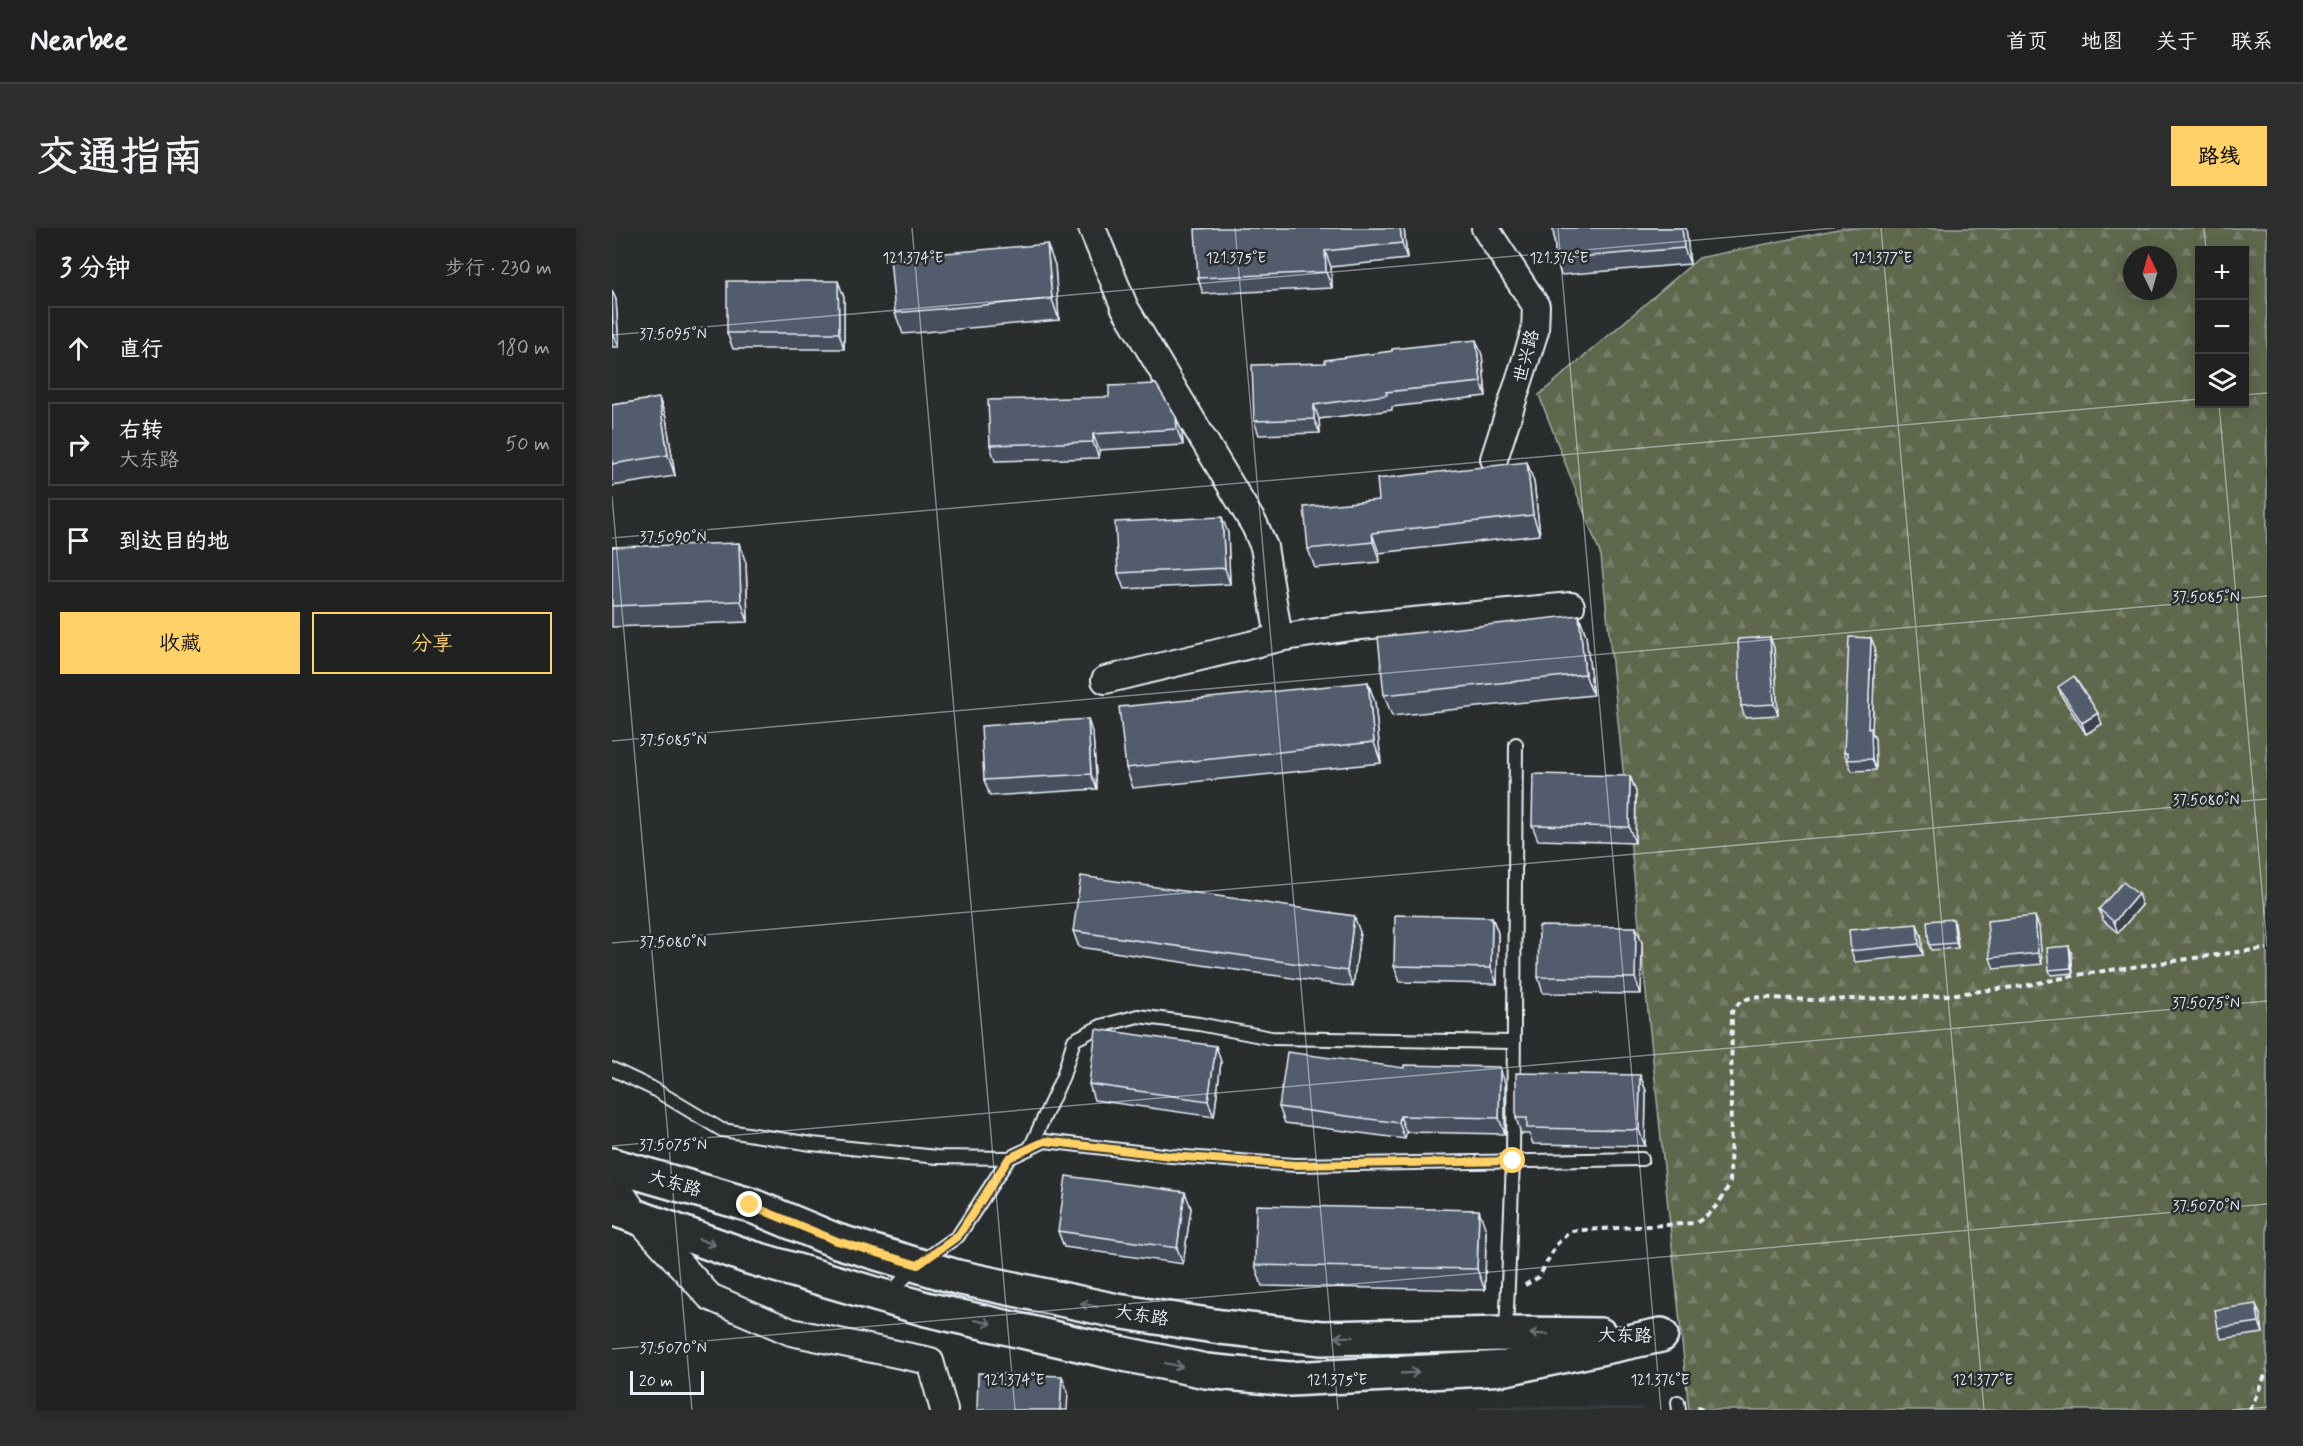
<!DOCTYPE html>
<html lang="zh">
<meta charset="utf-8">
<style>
body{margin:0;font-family:Mynerve,"LXGW WenKai TC",sans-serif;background:#2d2f2f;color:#f1f3f6}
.controls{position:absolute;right:18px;top:18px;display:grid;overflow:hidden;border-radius:0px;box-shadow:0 3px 15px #0003}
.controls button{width:54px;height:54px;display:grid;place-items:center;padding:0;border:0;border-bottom:2px solid #3d3f40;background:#202222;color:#f1f3f6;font:30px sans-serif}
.compass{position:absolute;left:1511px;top:18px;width:54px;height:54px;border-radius:50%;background:#202222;box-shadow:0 3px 15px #0003;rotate:355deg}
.scale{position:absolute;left:18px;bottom:15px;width:74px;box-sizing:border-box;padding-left:6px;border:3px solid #e8f1f8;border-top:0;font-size:16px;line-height:21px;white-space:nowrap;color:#e8f1f8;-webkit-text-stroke:4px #2a2d2e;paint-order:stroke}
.stop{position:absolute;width:18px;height:18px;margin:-14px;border:4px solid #ffd166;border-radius:50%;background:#fff}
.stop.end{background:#ffd166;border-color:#fff;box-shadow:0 2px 6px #0008}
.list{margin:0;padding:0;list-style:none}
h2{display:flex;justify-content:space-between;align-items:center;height:78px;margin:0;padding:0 24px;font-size:26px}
h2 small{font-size:20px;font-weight:400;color:#a2a4a5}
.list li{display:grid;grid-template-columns:39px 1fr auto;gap:18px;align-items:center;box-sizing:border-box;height:84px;margin:0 12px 12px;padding:0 12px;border:2px solid #3d3f40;border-radius:0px}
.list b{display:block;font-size:22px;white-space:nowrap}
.list p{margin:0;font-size:20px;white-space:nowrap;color:#a2a4a5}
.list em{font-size:20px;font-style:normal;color:#a2a4a5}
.actions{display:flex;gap:12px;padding:18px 24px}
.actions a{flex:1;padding:14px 0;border:2px solid #ffd166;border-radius:0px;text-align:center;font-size:21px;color:#ffd166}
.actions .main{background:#ffd166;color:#111}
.icon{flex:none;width:33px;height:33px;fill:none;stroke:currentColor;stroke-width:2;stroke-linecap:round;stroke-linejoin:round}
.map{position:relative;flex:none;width:1655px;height:1182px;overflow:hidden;border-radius:0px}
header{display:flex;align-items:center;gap:36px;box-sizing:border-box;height:84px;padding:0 30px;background:#202222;border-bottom:2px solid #3d3f40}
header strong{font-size:28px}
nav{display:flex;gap:33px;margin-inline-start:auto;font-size:21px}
.intro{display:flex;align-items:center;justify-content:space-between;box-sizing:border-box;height:144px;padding:0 36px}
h1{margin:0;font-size:42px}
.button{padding:15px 27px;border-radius:0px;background:#ffd166;color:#111;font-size:21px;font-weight:700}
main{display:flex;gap:36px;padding:0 36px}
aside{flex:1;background:#202222;border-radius:0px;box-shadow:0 3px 15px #0003}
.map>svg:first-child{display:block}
.built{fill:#363b41}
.forest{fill:url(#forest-firs);stroke:#a4aca3;stroke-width:1.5;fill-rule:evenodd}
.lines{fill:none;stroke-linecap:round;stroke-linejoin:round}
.lane-casing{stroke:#e8f1f8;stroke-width:16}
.street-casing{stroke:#e8f1f8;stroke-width:30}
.secondary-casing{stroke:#e8f1f8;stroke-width:38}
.path{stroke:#e8f1f8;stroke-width:4;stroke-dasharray:6 4.5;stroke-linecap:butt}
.lane{stroke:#2a2d2e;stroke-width:12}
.street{stroke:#2a2d2e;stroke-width:26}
.secondary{stroke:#2a2d2e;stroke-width:33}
.wall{fill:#474f5e;stroke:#e8f1f8;stroke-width:1.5}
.shaded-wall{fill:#3a404c;stroke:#e8f1f8;stroke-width:1.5}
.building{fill:#535c6d;stroke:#e8f1f8;stroke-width:1.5}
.oneway{stroke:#6c7275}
.route{stroke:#ffd166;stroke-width:8}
.ticks{fill:none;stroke:#e8f1f8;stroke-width:1.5;stroke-opacity:0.45}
.labels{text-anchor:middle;stroke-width:5;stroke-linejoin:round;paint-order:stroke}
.street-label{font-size:18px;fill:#e8f1f8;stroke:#2a2d2e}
.ticks-label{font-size:15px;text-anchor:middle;fill:#e8f1f8;stroke:#2a2d2e;stroke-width:5;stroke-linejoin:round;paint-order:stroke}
</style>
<header>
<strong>Nearbee</strong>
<nav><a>首页</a><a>地图</a><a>关于</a><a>联系</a></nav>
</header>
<div class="intro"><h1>交通指南</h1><a class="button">路线</a></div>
<main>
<aside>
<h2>3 分钟<small>步行 · 230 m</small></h2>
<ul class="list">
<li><svg class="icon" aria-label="ahead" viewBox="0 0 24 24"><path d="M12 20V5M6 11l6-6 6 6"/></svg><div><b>直行</b></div><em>180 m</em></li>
<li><svg class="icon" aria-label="right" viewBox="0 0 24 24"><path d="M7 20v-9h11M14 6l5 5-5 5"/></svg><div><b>右转</b><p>大东路</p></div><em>50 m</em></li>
<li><svg class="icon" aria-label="arrive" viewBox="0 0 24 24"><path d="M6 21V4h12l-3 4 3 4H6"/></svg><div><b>到达目的地</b></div></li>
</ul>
<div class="actions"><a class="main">收藏</a><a>分享</a></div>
</aside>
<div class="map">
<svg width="1655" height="1182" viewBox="0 0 1655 1182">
<defs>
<pattern id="forest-firs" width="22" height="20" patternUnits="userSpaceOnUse" patternTransform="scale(1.5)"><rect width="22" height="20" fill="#5f674e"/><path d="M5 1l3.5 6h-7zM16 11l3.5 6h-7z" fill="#767d68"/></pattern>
</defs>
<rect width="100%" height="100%" fill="#2a2d2e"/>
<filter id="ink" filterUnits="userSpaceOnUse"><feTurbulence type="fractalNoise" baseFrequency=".0167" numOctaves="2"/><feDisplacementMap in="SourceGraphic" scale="12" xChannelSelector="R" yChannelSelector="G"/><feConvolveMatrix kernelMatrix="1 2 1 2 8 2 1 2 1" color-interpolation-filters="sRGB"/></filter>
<g filter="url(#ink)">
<!-- built -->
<polygon class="built" points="868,1178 1031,1179 1031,1182 868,1182"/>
<!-- forest -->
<path class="forest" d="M 1231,0 L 1655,0 L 1655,1182 L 1077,1182 L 989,328 L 927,167 L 1087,30 ZM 1588,22 L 1632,22 L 1632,176 L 1588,176 ZM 1520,27 L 1556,27 L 1556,63 L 1520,63 Z"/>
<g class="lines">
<defs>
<g id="lane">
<polyline points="0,841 40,860 110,902 200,916 325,929 397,930 433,913 559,928 683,937 1030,931"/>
<polyline points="418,920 451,848 462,812 489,798 526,788 587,796 659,810 901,814"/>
<polyline points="276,1067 305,1037 346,1008 397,930"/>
<polyline points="894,1106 901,933 904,516"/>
<polyline points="1066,1174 1067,1182"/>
</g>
<g id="street">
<polyline points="480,0 513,80 643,298 652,319 667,410"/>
<polyline points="873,0 924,78 923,103 882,231"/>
<polyline points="493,452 667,410 738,399 959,378"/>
<polyline points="0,951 25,989 98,1069 179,1104 318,1133 332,1182"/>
</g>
<g id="secondary">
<polyline points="0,937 138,977 225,1013 345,1049 505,1083 609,1099 710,1110 894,1106 988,1107"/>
<polyline points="0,980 137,1029 314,1081 497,1123 594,1143 677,1151 894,1140 1049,1107"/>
</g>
</defs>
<!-- lane casing -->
<use href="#lane" class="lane-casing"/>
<!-- street casing -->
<use href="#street" class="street-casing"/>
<!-- secondary casing -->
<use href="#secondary" class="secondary-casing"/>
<!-- path -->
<g class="path">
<path d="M 913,1057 L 927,1049 L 944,1017 L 958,1003 L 1084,995 C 1101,984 1110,973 1118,954 L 1120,783 L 1127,775 L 1140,769 L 1203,772 L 1318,769 L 1411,758 L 1471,746 L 1625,724 L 1655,721"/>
<polyline points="1085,1179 1095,1182"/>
<polyline points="1638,1182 1655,1143"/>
</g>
<!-- lane -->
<use href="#lane" class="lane"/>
<!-- street -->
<use href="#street" class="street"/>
<!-- secondary -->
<use href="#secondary" class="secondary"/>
</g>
<!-- wall -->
<g class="wall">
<polygon points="792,0 795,31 719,39 720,60 591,66 586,50"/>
<polygon points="941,0 1074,0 1078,36 949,47 944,31"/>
<polygon points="443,37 447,92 291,106 283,85"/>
<polygon points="0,62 4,72 7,119 0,119"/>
<polygon points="232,69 232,121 121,121 115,105"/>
<polygon points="870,127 874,168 780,179 780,182 707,191 708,205 647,207 642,193 713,135"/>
<polygon points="47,170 54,190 63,248 0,258 0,177"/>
<polygon points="564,189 570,205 571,217 487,222 487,230 383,233 378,217"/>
<polygon points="922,254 928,307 767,325 768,334 703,340 696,321 767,272"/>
<polygon points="616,305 618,356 512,361 506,345"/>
<polygon points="0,319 134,335 136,394 0,399"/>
<polygon points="967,387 974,408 981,467 780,488 772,467"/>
<polygon points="1158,409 1162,420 1166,487 1133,489 1129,478"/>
<polygon points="1259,410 1263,420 1260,504 1263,511 1264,542 1240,543 1232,525"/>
<polygon points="756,454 763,475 769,535 521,560 514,540"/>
<polygon points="1446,459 1490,496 1474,506 1450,469"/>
<polygon points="481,507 485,561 378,568 372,552"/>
<polygon points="1018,548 1024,564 1023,615 926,612 920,597"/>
<polygon points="1530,677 1506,705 1491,692 1487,681"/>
<polygon points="880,689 886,705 885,756 788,754 782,738"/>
<polygon points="1343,696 1346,720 1319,722 1317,717"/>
<polygon points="1024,699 1030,715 1029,766 931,765 926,749"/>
<polygon points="1427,699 1430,736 1382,741 1378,730"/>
<polygon points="461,703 748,704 741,759 467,719"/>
<polygon points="1309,707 1311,727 1243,734 1239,723"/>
<polygon points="1457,718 1459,724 1461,745 1439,747 1437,742"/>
<polygon points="604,818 609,834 602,889 482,872 477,856"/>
<polygon points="1028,847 1034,863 1033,918 921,916 917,906 909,906 904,890"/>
<polygon points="893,855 893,906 794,904 793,911 673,895 667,879"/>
<polygon points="579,980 571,1036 452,1019 446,1003"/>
<polygon points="874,1002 873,1062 650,1058 643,1037"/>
<polygon points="1648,1086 1651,1105 1609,1111 1606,1100"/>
</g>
<!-- shaded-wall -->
<g class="shaded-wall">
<polygon points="788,0 792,0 795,31 790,15"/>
<polygon points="1070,0 1074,0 1078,36 1072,20"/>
<polygon points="435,16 443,37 447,92 440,71"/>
<polygon points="713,23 719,39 720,60 714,44"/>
<polygon points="226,53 232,69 232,121 227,105"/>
<polygon points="0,62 4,72 7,119 1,104"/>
<polygon points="864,112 870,127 874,168 869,154"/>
<polygon points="47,170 54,190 63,248 56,227"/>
<polygon points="702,177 707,191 708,205 702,191"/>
<polygon points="564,189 570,205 571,217 565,201"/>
<polygon points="481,206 487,222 487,230 481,214"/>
<polygon points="915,234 922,254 928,307 921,287"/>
<polygon points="610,289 616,305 618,356 613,340"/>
<polygon points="760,305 767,325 768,334 761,314"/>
<polygon points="127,315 134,335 136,394 129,373"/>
<polygon points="967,387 974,408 981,467 973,446"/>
<polygon points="1158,409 1162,420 1166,487 1162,476"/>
<polygon points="1259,410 1263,420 1260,504 1263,511 1264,542 1260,531 1256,501"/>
<polygon points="756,454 763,475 769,535 762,514"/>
<polygon points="1486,485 1490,496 1474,506 1470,495"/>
<polygon points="476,491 481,507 485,561 479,546"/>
<polygon points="1018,548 1024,564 1023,615 1017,599"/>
<polygon points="1526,666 1530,677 1506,705 1502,694"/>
<polygon points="742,688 748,704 741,759 735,743"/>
<polygon points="1423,688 1427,699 1430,736 1426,725"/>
<polygon points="880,689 886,705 885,756 879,740"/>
<polygon points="1341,691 1343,696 1346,720 1344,715"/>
<polygon points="1305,696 1309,707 1311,727 1307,716"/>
<polygon points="1024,699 1030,715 1029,766 1023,750"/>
<polygon points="1457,718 1459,724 1461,745 1459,740"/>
<polygon points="604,818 609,834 602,889 596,873"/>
<polygon points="888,839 893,855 893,906 887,890"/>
<polygon points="1028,847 1034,863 1033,918 1027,902"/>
<polygon points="788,888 794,904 793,911 787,895"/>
<polygon points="573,964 579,980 571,1036 565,1020"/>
<polygon points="867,982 874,1002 873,1062 865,1041"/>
<polygon points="1644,1076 1648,1086 1651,1105 1647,1094"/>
<polygon points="450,1148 456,1164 455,1182 448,1182"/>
</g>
<!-- building -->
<g class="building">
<polygon points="606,0 788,0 790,15 713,23 714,44 586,50 583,1"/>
<polygon points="941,0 1070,0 1072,20 944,31"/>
<polygon points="435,16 440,71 283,85 278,30"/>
<polygon points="115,53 226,53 227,105 115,105"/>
<polygon points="0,84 1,104 0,104"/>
<polygon points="864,112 869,154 774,164 775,167 702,177 702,191 642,193 640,137 713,135 713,132 780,123 780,121"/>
<polygon points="544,156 564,189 565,201 481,206 481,214 378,217 376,172 497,169 497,158"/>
<polygon points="47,170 56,227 0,236 0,177"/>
<polygon points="915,234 921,287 760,305 761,314 696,321 692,279 767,272 765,251"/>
<polygon points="610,289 613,340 506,345 503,294"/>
<polygon points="127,315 129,373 0,378 0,319"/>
<polygon points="967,387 973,446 772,467 766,409"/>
<polygon points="1158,409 1162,476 1129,478 1126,411"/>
<polygon points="1237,409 1259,410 1256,501 1259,500 1260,531 1236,532 1236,524 1232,525"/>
<polygon points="1462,448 1486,485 1470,495 1446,459"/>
<polygon points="756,454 762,514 514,540 507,479"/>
<polygon points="476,491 479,546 372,552 369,498"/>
<polygon points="921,546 1018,548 1017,599 920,597"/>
<polygon points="469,648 742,688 735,743 461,703"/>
<polygon points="1511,654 1526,666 1502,694 1487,681"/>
<polygon points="783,687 880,689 879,740 782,738"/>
<polygon points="1423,688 1426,725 1378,730 1375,693"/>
<polygon points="1341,691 1344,715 1317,717 1315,693"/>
<polygon points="1305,696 1307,716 1239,723 1237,702"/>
<polygon points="927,698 1024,699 1023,750 926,749"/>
<polygon points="1457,718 1459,740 1437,742 1435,720"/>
<polygon points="484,801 604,818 596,873 477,856"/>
<polygon points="675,824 792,840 792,837 888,839 887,890 788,888 787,895 667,879"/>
<polygon points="904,845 1028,847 1027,902 915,900 915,890 904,890"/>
<polygon points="454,948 573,964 565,1020 446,1003"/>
<polygon points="644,977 867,982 865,1041 643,1037"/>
<polygon points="1644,1076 1647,1094 1606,1100 1603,1082"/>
<polygon points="366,1145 450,1148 448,1182 365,1182"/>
</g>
<!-- one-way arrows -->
<defs><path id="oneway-shaft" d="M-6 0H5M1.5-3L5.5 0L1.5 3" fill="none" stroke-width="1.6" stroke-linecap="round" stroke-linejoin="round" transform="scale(1.5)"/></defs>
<g class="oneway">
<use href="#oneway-shaft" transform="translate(95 1014) rotate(20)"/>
<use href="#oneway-shaft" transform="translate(477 1077) rotate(-168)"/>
<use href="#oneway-shaft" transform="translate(371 1094) rotate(13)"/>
<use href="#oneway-shaft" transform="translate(927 1106) rotate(-179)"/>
<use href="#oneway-shaft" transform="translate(732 1109) rotate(179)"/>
<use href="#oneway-shaft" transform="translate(562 1137) rotate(12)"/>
<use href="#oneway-shaft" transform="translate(798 1145) rotate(-3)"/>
</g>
</g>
<g class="lines" filter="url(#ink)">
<!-- route -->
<polyline class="route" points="138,977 225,1013 306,1037 346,1008 397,930 433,913 559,928 683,937 901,933"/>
</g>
<!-- ticks -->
<path class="ticks" d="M 300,0 L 403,1182M 623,0 L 726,1182M 946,0 L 1049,1182M 1269,0 L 1372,1182M 1592,0 L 1594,22M 0,107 L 1223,0M 1632,167 L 1655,165M 1607,176 L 1655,719M 0,268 L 80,1182M 0,310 L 1588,171M 0,513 L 1655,368M 0,715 L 1655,571M 0,918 L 1655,773M 0,1121 L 1655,976M 1620,1182 L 1655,1179"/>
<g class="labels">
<!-- street labels -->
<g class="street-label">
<text transform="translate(914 128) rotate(-75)" y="6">世兴路</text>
<text transform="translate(63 955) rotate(16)" y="6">大东路</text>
<text transform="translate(530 1087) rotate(9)" y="6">大东路</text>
<text transform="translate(1013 1107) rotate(1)" y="6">大东路</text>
</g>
</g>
<g class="ticks-label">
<text x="301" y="35">121.374°E</text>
<text x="624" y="35">121.375°E</text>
<text x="947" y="35">121.376°E</text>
<text x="1270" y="35">121.377°E</text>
<text x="61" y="111">37.5095°N</text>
<text x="61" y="314">37.5090°N</text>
<text x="1594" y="374">37.5085°N</text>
<text x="61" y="517">37.5085°N</text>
<text x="1594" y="577">37.5080°N</text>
<text x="61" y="719">37.5080°N</text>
<text x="1594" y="780">37.5075°N</text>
<text x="61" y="922">37.5075°N</text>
<text x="1594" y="983">37.5070°N</text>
<text x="61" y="1125">37.5070°N</text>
<text x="402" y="1157">121.374°E</text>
<text x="725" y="1157">121.375°E</text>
<text x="1048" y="1157">121.376°E</text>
<text x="1371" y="1157">121.377°E</text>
</g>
</svg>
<div class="controls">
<button>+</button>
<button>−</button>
<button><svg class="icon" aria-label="layers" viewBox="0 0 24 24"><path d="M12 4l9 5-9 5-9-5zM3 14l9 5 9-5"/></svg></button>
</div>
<svg class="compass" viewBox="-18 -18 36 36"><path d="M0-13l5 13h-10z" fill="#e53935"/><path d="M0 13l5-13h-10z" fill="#a2a4a5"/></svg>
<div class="scale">20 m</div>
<div class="stop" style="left:901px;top:933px"></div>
<div class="stop end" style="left:138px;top:977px"></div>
</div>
</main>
